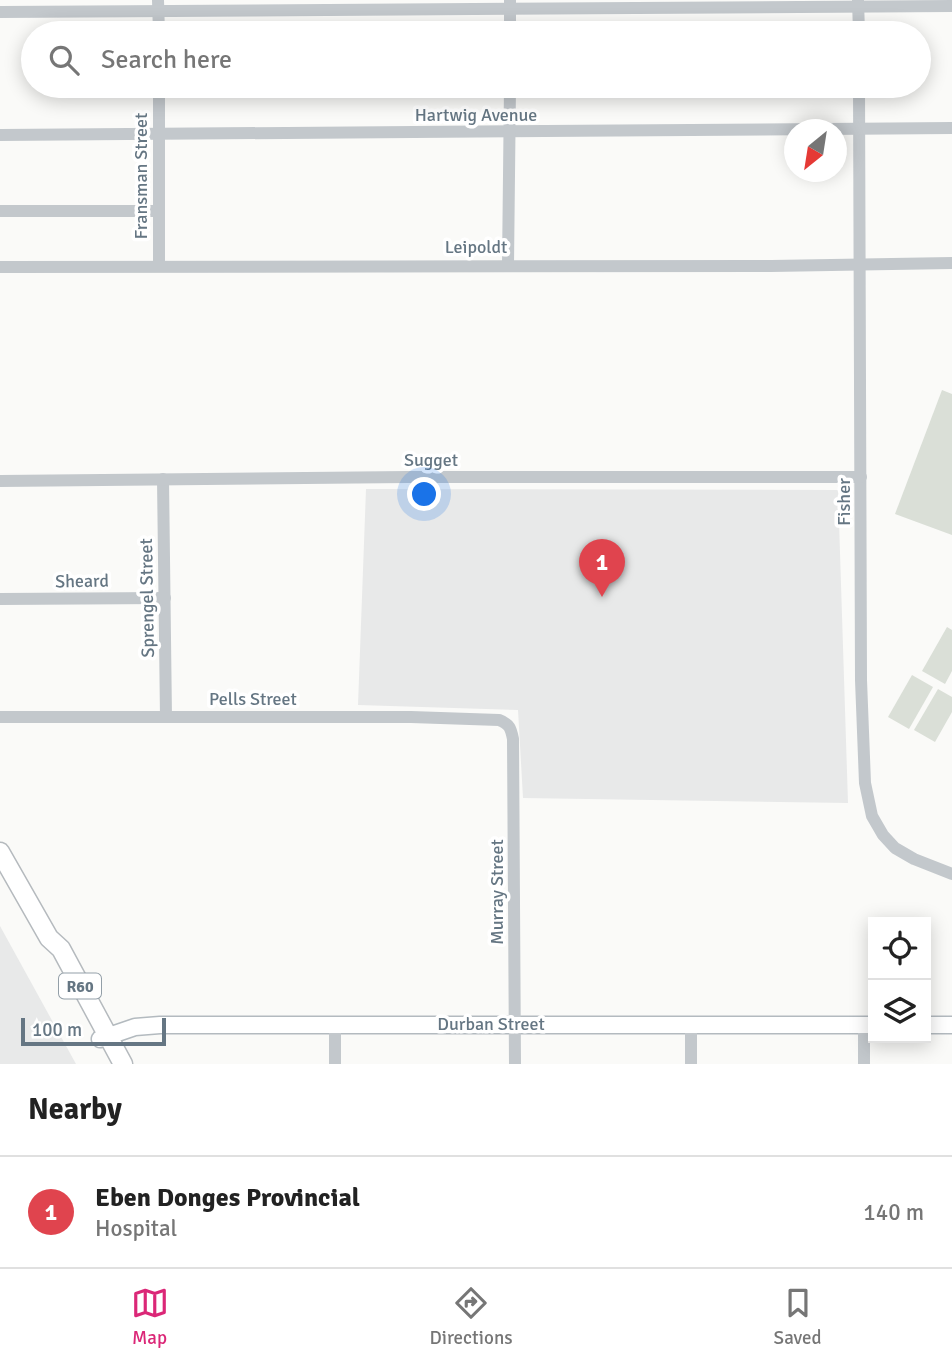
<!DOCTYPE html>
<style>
body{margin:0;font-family:Signika,sans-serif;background:#f6f6f6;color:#222}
.controls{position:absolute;right:21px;bottom:21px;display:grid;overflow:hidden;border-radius:0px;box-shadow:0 4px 18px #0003}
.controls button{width:63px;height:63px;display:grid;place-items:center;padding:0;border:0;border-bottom:2px solid #e0e0e0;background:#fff;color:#222;font:35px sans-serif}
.compass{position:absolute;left:784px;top:119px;width:63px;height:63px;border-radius:50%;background:#fff;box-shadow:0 4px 18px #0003;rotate:210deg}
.scale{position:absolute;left:21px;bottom:18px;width:145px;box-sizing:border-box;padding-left:7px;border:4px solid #657683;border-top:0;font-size:19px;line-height:24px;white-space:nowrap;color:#657683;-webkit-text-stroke:5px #fff;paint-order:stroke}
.you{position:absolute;left:425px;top:495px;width:24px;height:24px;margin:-18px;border:5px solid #fff;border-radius:50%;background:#1a73e8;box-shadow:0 0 0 10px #1a73e833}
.badge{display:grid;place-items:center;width:46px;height:46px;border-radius:50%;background:#db2777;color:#fff;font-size:23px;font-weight:700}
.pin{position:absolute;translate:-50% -58px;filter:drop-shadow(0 2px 4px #0008)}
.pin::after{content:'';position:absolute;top:37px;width:24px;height:21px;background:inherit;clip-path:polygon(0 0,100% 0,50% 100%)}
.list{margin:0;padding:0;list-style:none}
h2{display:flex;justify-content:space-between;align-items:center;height:91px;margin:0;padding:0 28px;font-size:30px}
h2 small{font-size:23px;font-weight:400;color:#767676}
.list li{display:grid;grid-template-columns:46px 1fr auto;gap:21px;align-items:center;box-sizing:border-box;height:112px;padding:0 28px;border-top:2px solid #e0e0e0}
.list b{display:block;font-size:26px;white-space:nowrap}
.list p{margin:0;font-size:23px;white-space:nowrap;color:#767676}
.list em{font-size:23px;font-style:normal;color:#767676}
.icon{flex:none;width:38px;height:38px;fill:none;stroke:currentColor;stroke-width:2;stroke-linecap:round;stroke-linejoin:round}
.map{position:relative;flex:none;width:952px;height:1064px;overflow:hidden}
.search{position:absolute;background:#fff;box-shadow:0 4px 18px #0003;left:21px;right:21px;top:21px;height:77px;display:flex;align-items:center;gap:18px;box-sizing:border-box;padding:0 24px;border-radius:38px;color:#767676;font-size:26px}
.sheet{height:203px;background:#fff}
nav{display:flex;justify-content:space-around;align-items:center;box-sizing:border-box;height:98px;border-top:2px solid #e0e0e0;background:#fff;font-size:19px;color:#767676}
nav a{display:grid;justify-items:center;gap:4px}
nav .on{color:#db2777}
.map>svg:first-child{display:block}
.built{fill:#e8e9e9}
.green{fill:#dadfd7}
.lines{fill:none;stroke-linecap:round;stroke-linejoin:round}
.secondary-casing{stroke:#b3babf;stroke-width:19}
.primary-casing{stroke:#b5babe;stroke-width:21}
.street{stroke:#c3c8cc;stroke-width:12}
.secondary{stroke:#fff;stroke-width:16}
.primary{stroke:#fff;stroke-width:18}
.labels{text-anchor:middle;stroke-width:7;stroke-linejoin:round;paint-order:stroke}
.shield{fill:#fff;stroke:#939fa8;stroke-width:2}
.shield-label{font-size:16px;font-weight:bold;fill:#657683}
.street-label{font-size:18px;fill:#657683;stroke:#fff}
</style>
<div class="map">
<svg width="952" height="1064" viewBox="0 0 952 1064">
<rect width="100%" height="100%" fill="#fafaf8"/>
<!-- built -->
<g class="built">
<polygon points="366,489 838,490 848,803 523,798 518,710 358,705"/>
<polygon points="0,926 76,1064 0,1064"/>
</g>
<!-- green -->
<g class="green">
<polygon points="942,390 952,394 952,535 895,514"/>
<polygon points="947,627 952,630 952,671 945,684 922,671"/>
<polygon points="912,675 933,687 909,729 888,717"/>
<polygon points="938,689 952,697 952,712 935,742 914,730"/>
</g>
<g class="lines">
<defs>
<g id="secondary">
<polyline points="926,1025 952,1025"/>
<polyline points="100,1039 135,1027 160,1025 873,1025"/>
</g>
<polyline id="primary" points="0,852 49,938 61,949 123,1064"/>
</defs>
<!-- secondary casing -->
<use href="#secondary" class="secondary-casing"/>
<!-- primary casing -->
<use href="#primary" class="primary-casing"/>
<!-- street -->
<g class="street">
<polyline points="158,0 159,33"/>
<polyline points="858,0 859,33"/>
<polyline points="0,12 952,6"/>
<polyline points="510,33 510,0"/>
<polyline points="859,86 861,680 865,783 872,816 883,835 895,848 914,859 952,874"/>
<polyline points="0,135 952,128"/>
<polyline points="0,211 159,211"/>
<polyline points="159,265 159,86"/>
<polyline points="508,265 510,86"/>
<polyline points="0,267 771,266 952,263"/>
<polyline points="163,479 166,717"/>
<polyline points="0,481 408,477 861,477"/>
<polyline points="0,599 165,598"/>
<path d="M 0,717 L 411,717 L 499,720 C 510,724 511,729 513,739 L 515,1064"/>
<polyline points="335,1025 335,1064"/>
<polyline points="864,1025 864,1064"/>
<polyline points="691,1026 691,1064"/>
</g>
<!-- secondary -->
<use href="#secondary" class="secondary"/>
<!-- primary -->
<use href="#primary" class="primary"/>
</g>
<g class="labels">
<!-- shield labels -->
<rect class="shield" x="59" y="973.5" width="42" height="25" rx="5"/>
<g class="shield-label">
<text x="80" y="992">R60</text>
</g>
<!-- street labels -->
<g class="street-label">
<text x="476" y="121">Hartwig Avenue</text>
<text transform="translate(141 176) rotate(-90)" y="6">Fransman Street</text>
<text x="476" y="253">Leipoldt</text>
<text x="431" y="466">Sugget</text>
<text transform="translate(844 502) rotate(-90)" y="6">Fisher</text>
<text transform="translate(82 581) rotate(-1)" y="6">Sheard</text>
<text transform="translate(147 598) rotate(-91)" y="6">Sprengel Street</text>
<text x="253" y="705">Pells Street</text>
<text transform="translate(497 892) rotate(-90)" y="6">Murray Street</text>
<text x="491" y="1030">Durban Street</text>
</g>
</g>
</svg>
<div class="controls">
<button><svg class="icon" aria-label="locate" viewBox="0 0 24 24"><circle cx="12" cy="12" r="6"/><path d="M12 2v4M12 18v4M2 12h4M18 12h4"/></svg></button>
<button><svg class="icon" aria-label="layers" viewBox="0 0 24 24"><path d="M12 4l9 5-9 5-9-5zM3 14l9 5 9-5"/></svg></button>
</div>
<svg class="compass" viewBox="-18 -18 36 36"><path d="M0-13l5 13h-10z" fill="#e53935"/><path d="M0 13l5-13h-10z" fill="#767676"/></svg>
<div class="scale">100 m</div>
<div class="you"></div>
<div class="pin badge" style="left:602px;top:597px;background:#e0444e">1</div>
<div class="search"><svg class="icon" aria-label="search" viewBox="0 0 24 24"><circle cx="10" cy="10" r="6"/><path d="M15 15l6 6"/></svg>Search here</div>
</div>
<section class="sheet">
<h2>Nearby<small></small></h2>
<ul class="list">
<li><span class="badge" style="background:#e0444e">1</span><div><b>Eben Donges Provincial</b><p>Hospital</p></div><em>140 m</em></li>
</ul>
</section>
<nav>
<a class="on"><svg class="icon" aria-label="map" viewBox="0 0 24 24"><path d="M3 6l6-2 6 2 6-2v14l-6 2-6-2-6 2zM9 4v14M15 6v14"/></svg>Map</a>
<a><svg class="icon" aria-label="directions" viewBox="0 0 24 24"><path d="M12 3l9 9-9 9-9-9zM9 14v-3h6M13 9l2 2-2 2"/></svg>Directions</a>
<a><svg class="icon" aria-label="saved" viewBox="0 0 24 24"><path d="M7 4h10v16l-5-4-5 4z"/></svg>Saved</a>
</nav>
